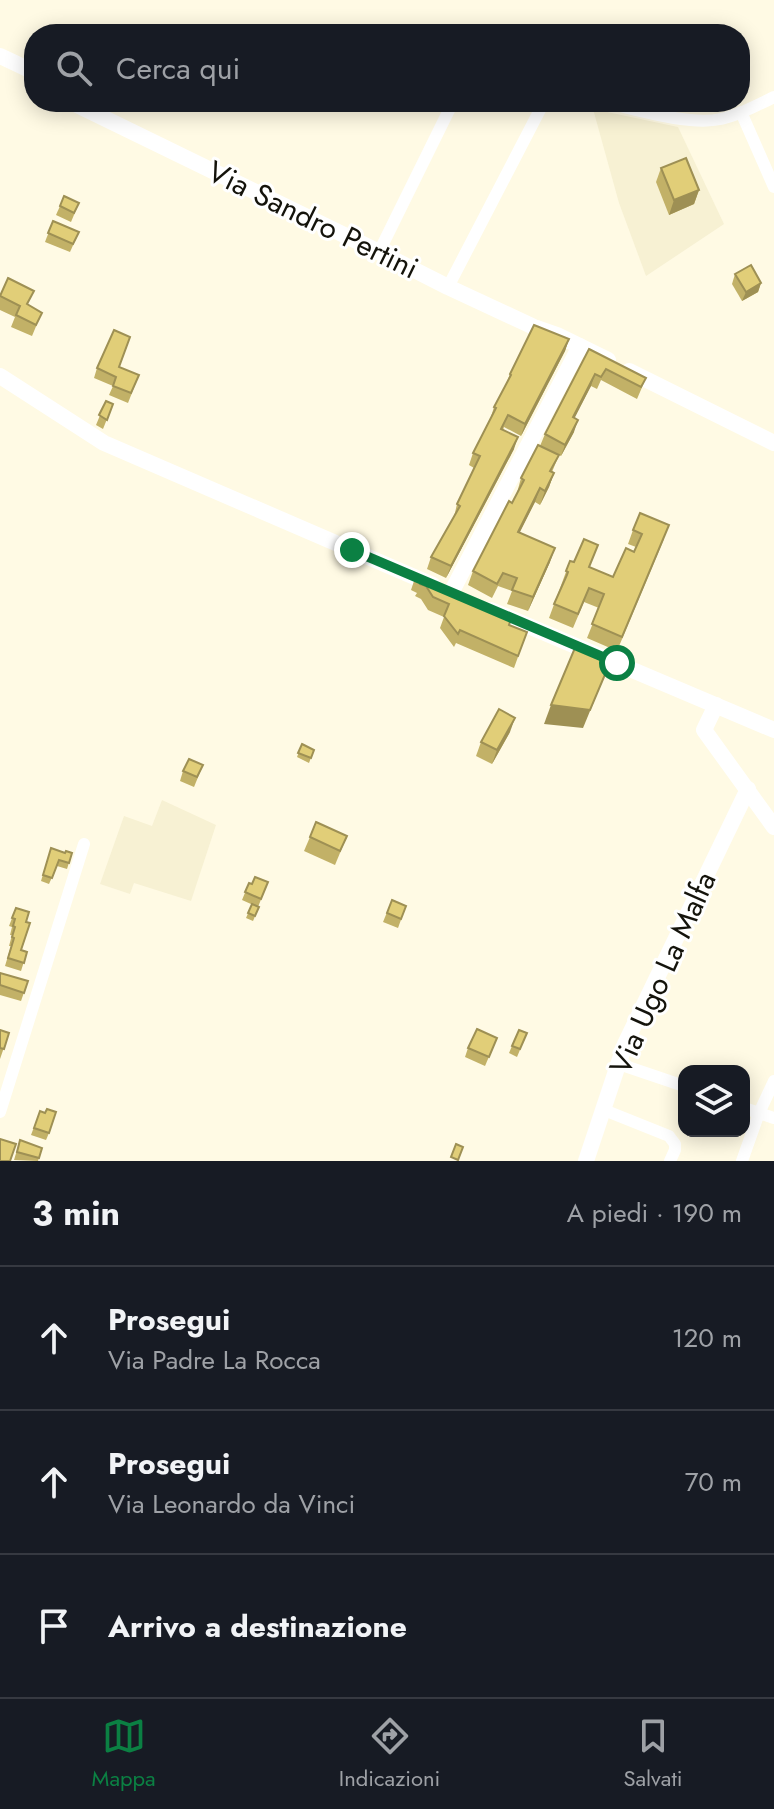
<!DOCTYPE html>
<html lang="it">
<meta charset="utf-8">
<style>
body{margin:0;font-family:Jost,sans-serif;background:#242831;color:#f1f3f6}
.controls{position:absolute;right:24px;bottom:24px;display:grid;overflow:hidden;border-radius:16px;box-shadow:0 4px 20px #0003}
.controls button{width:72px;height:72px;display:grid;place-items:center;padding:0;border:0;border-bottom:2px solid #363941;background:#171b24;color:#f1f3f6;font:40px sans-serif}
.stop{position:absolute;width:24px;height:24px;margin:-18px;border:6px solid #0b8043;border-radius:50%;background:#fff}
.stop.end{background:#0b8043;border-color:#fff;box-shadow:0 2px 8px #0008}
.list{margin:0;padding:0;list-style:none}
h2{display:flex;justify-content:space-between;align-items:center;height:104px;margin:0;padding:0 32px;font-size:34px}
h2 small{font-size:26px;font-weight:400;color:#9ea1a6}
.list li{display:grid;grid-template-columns:52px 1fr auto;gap:24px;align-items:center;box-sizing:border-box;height:144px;padding:0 32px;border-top:2px solid #363941}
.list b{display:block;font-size:30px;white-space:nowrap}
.list p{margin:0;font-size:26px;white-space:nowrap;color:#9ea1a6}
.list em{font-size:26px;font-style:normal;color:#9ea1a6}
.icon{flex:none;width:44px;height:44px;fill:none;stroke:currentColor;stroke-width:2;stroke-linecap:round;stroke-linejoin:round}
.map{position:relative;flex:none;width:774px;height:1161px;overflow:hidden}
.search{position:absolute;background:#171b24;box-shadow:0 4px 20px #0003;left:24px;right:24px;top:24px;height:88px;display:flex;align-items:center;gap:20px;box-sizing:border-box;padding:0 28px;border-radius:32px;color:#9ea1a6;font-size:30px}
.sheet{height:536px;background:#171b24}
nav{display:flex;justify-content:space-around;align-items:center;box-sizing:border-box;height:112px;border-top:2px solid #363941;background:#171b24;font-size:22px;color:#9ea1a6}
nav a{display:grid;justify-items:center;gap:4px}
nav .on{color:#0b8043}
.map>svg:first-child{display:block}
.built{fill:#f7f1d3}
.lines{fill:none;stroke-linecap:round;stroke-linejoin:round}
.street{stroke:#fff;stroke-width:12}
.secondary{stroke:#fff;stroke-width:16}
.wall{fill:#c2b167}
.shaded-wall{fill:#9e9054}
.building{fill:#e1ce78;stroke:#9e9054;stroke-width:2}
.route{stroke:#0b8043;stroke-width:10}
.labels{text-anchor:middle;stroke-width:6;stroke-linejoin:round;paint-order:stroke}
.street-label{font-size:30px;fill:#14130b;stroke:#fff}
</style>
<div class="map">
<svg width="774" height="1161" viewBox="0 0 774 1161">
<rect width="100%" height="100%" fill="#fffae4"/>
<!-- built -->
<g class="built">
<polygon points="593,109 678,127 724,224 646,276 619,203"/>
<polygon points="162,800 216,825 191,901 134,883 130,894 100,884 124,816 152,826"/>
</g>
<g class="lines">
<!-- street -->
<g class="street">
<path d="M 603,102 C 636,109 688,126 721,119 C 740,115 757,105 774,97"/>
<polyline points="741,112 774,187"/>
<polyline points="379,252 453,102"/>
<polyline points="448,287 544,102"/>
<polyline points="619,1064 684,1086"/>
<polyline points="744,1108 774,1118"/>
<polyline points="604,1110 669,1136 675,1144 675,1150 670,1161"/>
<polyline points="0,1112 84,844"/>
<polyline points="742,1161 759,1113 774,1081"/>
</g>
<!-- secondary -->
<g class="secondary">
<polyline points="0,56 34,72"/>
<polyline points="71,102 379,252 448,287 534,327 557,335 608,360"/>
<polyline points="629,371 774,443"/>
<polyline points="0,376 104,443 433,585"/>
<polyline points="451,593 580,346"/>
<polyline points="491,610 774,730"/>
<polyline points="716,705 704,730 774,827"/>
<polyline points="586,1161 625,1044 748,789"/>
</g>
</g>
<!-- wall -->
<g class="wall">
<polygon points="661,168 699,190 694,204 669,215 656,182"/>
<polygon points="79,203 71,222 56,215 60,206"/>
<polygon points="53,221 79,232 70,252 45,242"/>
<polygon points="735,274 761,283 758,292 742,301 732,284"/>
<polygon points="0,295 28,305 37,324 32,336 11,327 15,317 0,310"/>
<polygon points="569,339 565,351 521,436 504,427 503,430 514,449 446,578 427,569 431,557 454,517 457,504 474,468 469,465 473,453 490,420 494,407 506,384 510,374"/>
<polygon points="589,349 646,378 637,399 601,380 597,389 591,386 574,418 574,432 561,456 559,455 552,472 554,473 549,487 540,505 535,502 519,533 550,562 528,611 507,604 512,591 498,586 492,598 468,585 473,571 512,503 517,493 521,478 540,446 545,434"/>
<polygon points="119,367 139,375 128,403 109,395 113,386 94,378 97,368"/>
<polygon points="106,401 113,404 103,429 96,425"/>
<polygon points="633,530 664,539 617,651 587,638 599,608 584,602 573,628 549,618 570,561 613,577 634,552 636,547 628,544"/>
<polygon points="416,575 509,625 527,632 514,668 456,643 454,647 440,628 444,617 428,610 421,599 415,596 417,593 411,590"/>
<polygon points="510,732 492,764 476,756 481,742"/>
<polygon points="302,744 314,750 309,763 297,757"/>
<polygon points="203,765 194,787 180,781 183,771"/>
<polygon points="347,836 335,865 304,851 310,837"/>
<polygon points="51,848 65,853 72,853 67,869 57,866 49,884 41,881"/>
<polygon points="268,882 258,907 242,900 249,883 252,884"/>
<polygon points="392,900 406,906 398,928 383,922"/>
<polygon points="252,904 259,907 253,921 246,918"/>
<polygon points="16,908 26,922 21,950 27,952 21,971 5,966 11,946 9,946 12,935 10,935 12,927 9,926"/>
<polygon points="0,973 28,981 21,1001 0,995"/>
<polygon points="0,1030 9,1033 0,1059"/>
<polygon points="527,1033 517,1057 509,1053 512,1046"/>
<polygon points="497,1038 485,1066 465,1057 468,1048"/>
<polygon points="40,1111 45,1113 49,1133 46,1140 31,1135"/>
<polygon points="20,1140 42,1148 38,1161 14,1160"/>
</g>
<!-- shaded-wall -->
<g class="shaded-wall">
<polygon points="699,190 694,204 669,215 674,200"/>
<polygon points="761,283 758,292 742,301 746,292"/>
<polygon points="569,339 565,351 521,436 525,424"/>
<polygon points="595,374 591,386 569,429 573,417"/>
<polygon points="578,420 574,432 561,456 565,445"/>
<polygon points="518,437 514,449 446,578 451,566"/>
<polygon points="554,473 549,487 540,505 545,491"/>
<polygon points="540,488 535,502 513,546 518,532"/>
<polygon points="555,548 550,562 528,611 533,597"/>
<polygon points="612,658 583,728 544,724 551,705"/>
<polygon points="515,718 510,732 492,764 497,750"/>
</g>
<!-- building -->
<g class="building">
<polygon points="686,158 699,190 674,200 661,168"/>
<polygon points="64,196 79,203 74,213 60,206"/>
<polygon points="53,221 79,232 73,244 48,233"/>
<polygon points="751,265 761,283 746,292 735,274"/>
<polygon points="8,278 34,291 27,304 42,313 36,325 16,315 20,306 0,296"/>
<polygon points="534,325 569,339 525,424 508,415 501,429 518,437 451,566 431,557 460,506 457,504 480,456 473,453 496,408 494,407 511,375 510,374"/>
<polygon points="114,330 130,337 119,367 139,375 131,393 113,386 116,377 97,368"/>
<polygon points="589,349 646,378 641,387 606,369 601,377 595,374 573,417 578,420 565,445 545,434"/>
<polygon points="106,401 113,404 107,420 99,415"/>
<polygon points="538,445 559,455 550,471 554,473 545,491 540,488 518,532 555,548 533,597 512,590 517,578 503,573 497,584 473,571 509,501 512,503 524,480 521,478"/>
<polygon points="640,513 669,525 622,637 592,624 604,594 589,588 578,614 554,604 567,575 568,572 566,571 570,561 574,562 584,539 598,545 589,567 613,577 626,548 634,552 642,534 633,530"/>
<polygon points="416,575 512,616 509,625 527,632 518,656 460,630 458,634 444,616 449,604 433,597 426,586 420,584 421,580 415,578"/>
<polygon points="577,643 612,658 590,710 551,705"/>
<polygon points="499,709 515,718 497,750 481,742"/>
<polygon points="302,744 314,750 311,758 298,753"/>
<polygon points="189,759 203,765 197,777 183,771"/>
<polygon points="316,822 347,836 340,851 310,837"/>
<polygon points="51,848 65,853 66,851 72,853 69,863 59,860 52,878 43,875"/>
<polygon points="255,877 268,882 261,899 245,892 249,883 252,884"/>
<polygon points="392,900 406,906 401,919 387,913"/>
<polygon points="252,904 259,907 255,916 248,913"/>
<polygon points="16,908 29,912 26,922 30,923 21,950 27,952 24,963 8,958 14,938 12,937 15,927 13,926 15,919 12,918"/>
<polygon points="0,973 28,981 24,993 0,985"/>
<polygon points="477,1029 497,1038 489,1057 468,1048"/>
<polygon points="0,1030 9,1033 4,1049 0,1048"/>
<polygon points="519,1030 527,1033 520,1049 512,1046"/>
<polygon points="47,1109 56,1112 49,1133 34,1128 40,1111 45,1113"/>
<polygon points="0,1139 16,1144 10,1161 0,1161"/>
<polygon points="20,1140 42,1148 39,1158 17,1152"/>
<polygon points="456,1144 463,1147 458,1160 451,1157"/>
</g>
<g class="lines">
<!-- route -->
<polyline class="route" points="352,550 617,663"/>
</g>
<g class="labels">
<!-- street labels -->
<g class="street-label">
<text transform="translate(313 220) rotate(26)" y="10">Via Sandro Pertini</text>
<text transform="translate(663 973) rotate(-66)" y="10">Via Ugo La Malfa</text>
</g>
</g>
</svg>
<div class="controls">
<button><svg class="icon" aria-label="layers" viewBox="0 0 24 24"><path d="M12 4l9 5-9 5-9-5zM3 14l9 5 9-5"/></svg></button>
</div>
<div class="stop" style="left:617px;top:663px"></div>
<div class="stop end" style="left:352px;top:550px"></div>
<div class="search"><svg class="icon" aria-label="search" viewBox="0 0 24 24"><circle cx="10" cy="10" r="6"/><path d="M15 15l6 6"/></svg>Cerca qui</div>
</div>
<section class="sheet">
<h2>3 min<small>A piedi · 190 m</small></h2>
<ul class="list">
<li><svg class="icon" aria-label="ahead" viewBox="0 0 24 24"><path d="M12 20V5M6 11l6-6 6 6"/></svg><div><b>Prosegui</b><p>Via Padre La Rocca</p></div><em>120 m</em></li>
<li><svg class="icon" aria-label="ahead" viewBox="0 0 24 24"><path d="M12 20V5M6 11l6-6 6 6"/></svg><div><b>Prosegui</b><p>Via Leonardo da Vinci</p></div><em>70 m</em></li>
<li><svg class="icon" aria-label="arrive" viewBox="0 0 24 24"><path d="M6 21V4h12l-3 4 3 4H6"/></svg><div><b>Arrivo a destinazione</b></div></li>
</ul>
</section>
<nav>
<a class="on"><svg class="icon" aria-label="map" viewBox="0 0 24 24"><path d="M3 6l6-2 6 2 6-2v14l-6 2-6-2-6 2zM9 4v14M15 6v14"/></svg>Mappa</a>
<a><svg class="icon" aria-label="directions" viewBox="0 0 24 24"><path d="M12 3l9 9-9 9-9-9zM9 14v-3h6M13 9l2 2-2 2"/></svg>Indicazioni</a>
<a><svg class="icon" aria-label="saved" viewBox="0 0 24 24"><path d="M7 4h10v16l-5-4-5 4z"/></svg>Salvati</a>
</nav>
